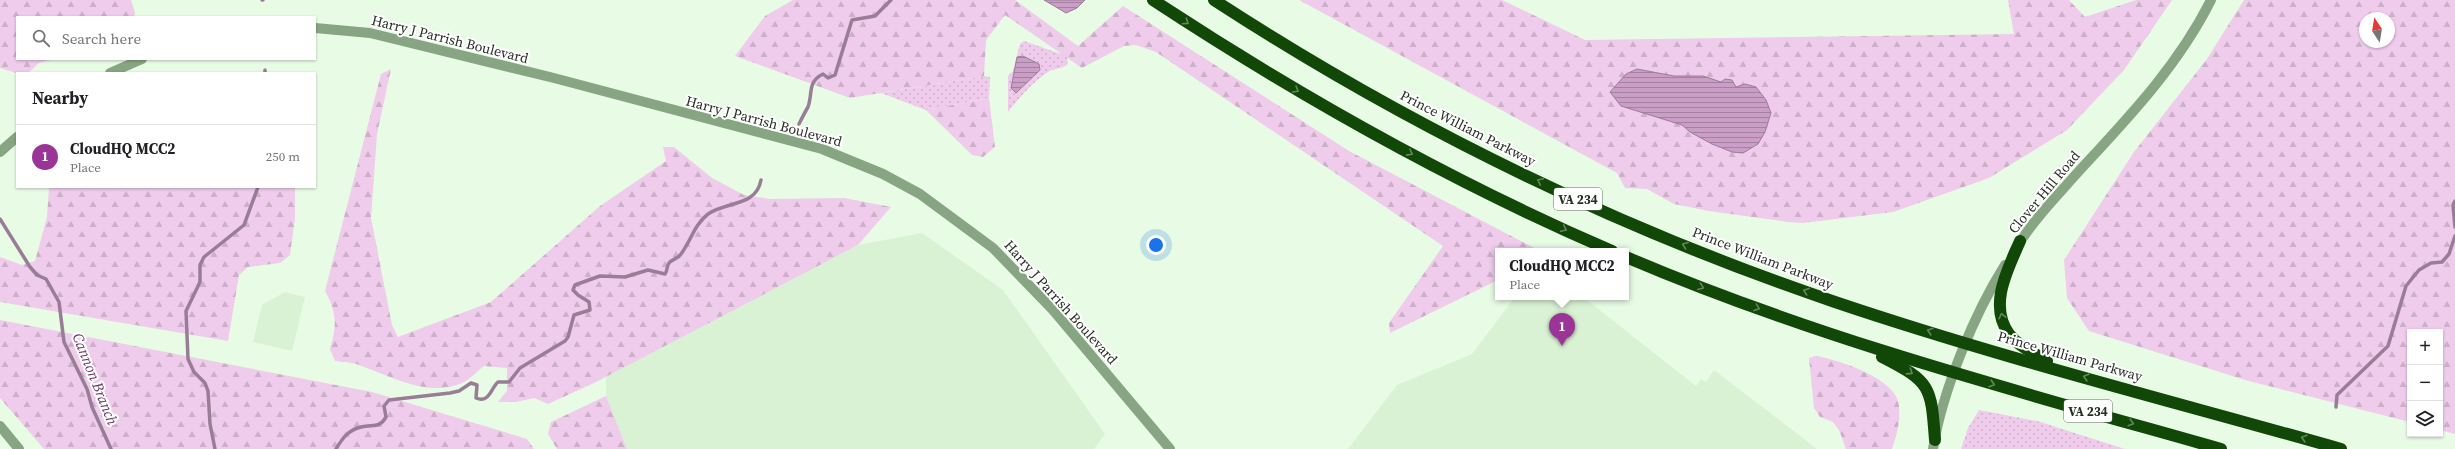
<!DOCTYPE html>
<meta charset="utf-8">
<style>
body{margin:0;font-family:"Source Serif 4",serif;background:#f6f6f6;color:#202124}
.controls{position:absolute;right:12px;bottom:12px;display:grid;overflow:hidden;border-radius:0px;box-shadow:0 1px 3px #0004}
.controls button{width:36px;height:36px;display:grid;place-items:center;padding:0;border:0;border-bottom:1px solid #e0e0e0;background:#fff;color:#202124;font:20px sans-serif}
.compass{position:absolute;left:2359px;top:12px;width:36px;height:36px;border-radius:50%;background:#fff;box-shadow:0 1px 3px #0004;rotate:348deg}
.you{position:absolute;left:1156px;top:245px;width:14px;height:14px;margin:-10px;border:3px solid #fff;border-radius:50%;background:#1a73e8;box-shadow:0 0 0 6px #1a73e833}
.badge{display:grid;place-items:center;width:26px;height:26px;border-radius:50%;background:#9b3497;color:#fff;font-size:13px;font-weight:700}
.pin{position:absolute;translate:-50% -33px;filter:drop-shadow(0 1px 2px #0008)}
.pin::after{content:'';position:absolute;top:21px;width:14px;height:12px;background:inherit;clip-path:polygon(0 0,100% 0,50% 100%)}
.popup{position:absolute;left:1495px;top:248px;width:134px;height:52px;box-sizing:border-box;display:grid;place-content:center;border-radius:0px;background:#fff;filter:drop-shadow(0 1px 3px #0005);font-size:13px;white-space:nowrap;color:#757577}
.popup b{font-size:15px;color:#202124}
.popup::after{content:'';position:absolute;left:50%;top:100%;margin-left:-8px;border:8px solid transparent;border-top-color:#fff}
.list{margin:0;padding:0;list-style:none}
h2{display:flex;justify-content:space-between;align-items:center;height:52px;margin:0;padding:0 16px;font-size:17px}
h2 small{font-size:13px;font-weight:400;color:#757577}
.list li{display:grid;grid-template-columns:26px 1fr auto;gap:12px;align-items:center;box-sizing:border-box;height:64px;padding:0 16px;border-top:1px solid #e0e0e0}
.list b{display:block;font-size:15px;white-space:nowrap}
.list p{margin:0;font-size:13px;white-space:nowrap;color:#757577}
.list em{font-size:13px;font-style:normal;color:#757577}
.icon{flex:none;width:22px;height:22px;fill:none;stroke:currentColor;stroke-width:2;stroke-linecap:round;stroke-linejoin:round}
.map{position:relative;flex:none;width:2455px;height:449px;overflow:hidden}
.search{position:absolute;background:#fff;box-shadow:0 1px 3px #0004;left:16px;top:16px;width:300px;height:44px;display:flex;align-items:center;gap:10px;box-sizing:border-box;padding:0 14px;border-radius:0px;color:#757577;font-size:15px}
.panel{position:absolute;background:#fff;box-shadow:0 1px 3px #0004;left:16px;top:72px;width:300px;height:116px;border-radius:0px}
.map>svg:first-child{display:block}
.built{fill:#d9f2d4}
.grass{fill:url(#grass-dots)}
.forest{fill:url(#forest-firs);fill-rule:evenodd}
.water{fill:url(#water-rules);stroke:#997d96}
.lines{fill:none;stroke-linecap:round;stroke-linejoin:round}
.stream{stroke:#997d96;stroke-width:3.5}
.minor{stroke:#87a582;stroke-width:10}
.highway{stroke:#114707;stroke-width:12}
.oneway{stroke:#64875e}
.labels{text-anchor:middle;stroke-width:4;stroke-linejoin:round;paint-order:stroke}
.shield{fill:#fff;stroke:#686d67;stroke-width:1}
.shield-label{font-size:13px;font-weight:bold;fill:#282f26}
.street-label{font-size:14px;fill:#282f26;stroke:#fff}
.water-label{font-size:15px;font-style:italic;fill:#6c3669;stroke:#fff}
</style>
<div class="map">
<svg width="2455" height="449" viewBox="0 0 2455 449">
<defs>
<pattern id="grass-dots" width="8" height="8" patternUnits="userSpaceOnUse"><rect width="8" height="8" fill="#efcbec"/><path d="M2 2h.1M6 6h.1" fill="none" stroke="#cdafca" stroke-width="1.8" stroke-linecap="round"/></pattern>
<pattern id="forest-firs" width="22" height="20" patternUnits="userSpaceOnUse"><rect width="22" height="20" fill="#efcbec"/><path d="M5 1l3.5 6h-7zM16 11l3.5 6h-7z" fill="#cdafca"/></pattern>
<pattern id="water-rules" width="6" height="5" patternUnits="userSpaceOnUse"><rect width="6" height="5" fill="#ca9ec6"/><path d="M0 2.5h6" fill="none" stroke="#a481a1"/></pattern>
</defs>
<rect width="100%" height="100%" fill="#e8fce5"/>
<!-- built -->
<g class="built">
<polygon points="922,233 1003,290 1105,434 1094,449 627,449 606,396 606,376 858,245"/>
<polygon points="285,292 305,297 292,351 253,342 262,305"/>
<polygon points="1515,297 1583,297 1696,386 1701,379 1706,382 1714,370 1817,449 1348,449 1397,385 1472,354"/>
</g>
<!-- grass -->
<g class="grass">
<path d="M 1024,41 L 1067,56 L 1068,64 C 1063,69 1054,68 1048,72 C 1032,83 1020,97 1008,112 L 1008,76 L 1013,71 L 1020,44 Z"/>
<polygon points="984,76 990,77 989,98 926,110 881,93"/>
<polygon points="1979,410 2037,421 2125,449 1961,449 1968,428"/>
</g>
<!-- forest -->
<g class="forest">
<polygon points="0,0 131,0 135,13 134,17 17,17 17,59 54,59 39,63 28,73 16,73 0,68"/>
<polygon points="793,0 1015,0 1078,46 1123,6 1349,151 1540,251 1498,251 1498,280 1390,333 1389,323 1443,246 1156,52 1136,45 1124,46 1082,68 1005,15 986,40 984,76 850,98 735,56 765,16"/>
<polygon points="1299,0 1502,0 1585,40 2014,34 2008,0 2069,0 2085,17 2136,0 2172,0 2124,70 2067,130 1989,178 1893,212 1803,223 1789,222 1709,211 1674,204 1647,189 1625,188 1617,173"/>
<path d="M 2244,0 L 2455,0 L 2455,434 L 2440,430 L 2440,332 L 2410,332 L 2410,422 L 2245,380 L 2089,331 L 2067,298 L 2064,260 L 2134,152 L 2207,59 ZM 2365,18 L 2389,18 L 2389,42 L 2365,42 Z"/>
<path d="M 391,69 L 377,134 L 371,218 L 392,325 L 398,337 L 491,302 L 600,206 L 666,161 L 663,147 L 674,147 L 712,178 L 744,195 L 771,199 L 844,198 L 891,207 L 858,245 L 594,383 L 548,404 L 534,398 L 516,402 L 498,402 L 507,391 L 507,368 L 484,366 C 477,371 470,380 462,383 C 429,398 390,376 359,365 C 352,362 343,362 335,361 L 330,349 C 337,327 337,312 325,291 L 381,74 Z"/>
<polygon points="989,98 995,147 983,157 972,155 926,110"/>
<polygon points="49,187 295,187 295,218 290,255 280,263 248,267 239,275 228,341 0,302 0,257 22,265 35,261 47,217"/>
<polygon points="0,320 372,392 527,439 534,449 44,449 0,398"/>
<path d="M 1815,356 C 1837,359 1891,377 1898,401 C 1902,417 1897,434 1892,449 L 1846,449 L 1839,430 L 1833,422 L 1820,417 L 1814,408 L 1809,358 Z"/>
<polygon points="606,396 627,449 557,449 548,434 551,422"/>
</g>
<!-- water -->
<g class="water">
<polygon points="1044,0 1085,0 1077,8 1066,13"/>
<polygon points="1023,56 1039,64 1040,70 1016,93 1011,88 1017,57"/>
<polygon points="1637,69 1674,76 1703,76 1721,82 1725,79 1732,80 1736,87 1745,84 1756,87 1766,100 1771,113 1765,132 1758,144 1743,153 1732,152 1712,144 1690,132 1682,125 1621,106 1610,92 1626,74"/>
</g>
<g class="lines">
<!-- stream -->
<g class="stream">
<polyline points="262,0 263,0"/>
<polyline points="265,70 265,73"/>
<path d="M 799,124 C 802,118 805,112 808,107 C 813,93 807,82 823,74 L 828,78 L 835,75 L 852,20 L 875,16 L 891,0"/>
<polyline points="2455,201 2453,205 2455,227"/>
<polyline points="0,219 30,267 37,275 46,279 59,302 64,342 87,389 92,407 111,449"/>
<polyline points="2336,407 2337,395 2388,346 2406,286 2419,270 2431,263 2442,262 2449,254 2455,236"/>
<polyline points="215,449 210,424 208,391 205,383 194,372 188,359 186,311 200,282 200,265 204,257 244,225 258,187"/>
<path d="M 336,449 C 342,439 348,430 361,427 C 373,424 379,429 386,417 L 384,406 L 389,400 L 450,393 L 459,391 L 471,383 L 477,385 L 476,398 C 489,404 491,388 498,382 L 509,382 L 520,368 L 565,341 L 568,337 L 574,315 L 590,310 L 589,302 L 578,295 L 573,290 L 575,285 L 600,276 L 625,277 L 648,270 L 665,274 C 668,270 666,267 669,263 C 672,259 678,259 681,254 C 691,241 694,225 708,214 C 727,201 756,207 761,180"/>
</g>
<!-- minor -->
<g class="minor">
<polyline points="315,28 370,33 554,78 822,149 883,174 920,194 993,248 1053,310 1170,449"/>
<polyline points="110,73 142,59"/>
<polyline points="0,152 17,137"/>
<path d="M 2017,247 C 2034,219 2057,196 2079,171 C 2128,118 2178,66 2211,0"/>
<polyline points="0,426 19,449"/>
<path d="M 1933,449 C 1942,392 1974,314 2005,265"/>
</g>
<!-- highway -->
<g class="highway">
<path d="M 1153,0 C 1299,96 1452,182 1612,251"/>
<path d="M 1214,0 C 1406,125 1617,228 1835,302 C 2001,358 2172,401 2341,449"/>
<path d="M 2020,241 C 2008,269 1988,305 2009,334 C 2018,346 2034,353 2047,361"/>
<path d="M 1626,257 C 1818,339 2020,392 2221,449"/>
<path d="M 1882,357 C 1931,382 1931,386 1935,440"/>
</g>
</g>
<!-- one-way arrows -->
<defs><path id="oneway-chevron" d="M-2-3.5L2.5 0L-2 3.5" fill="none" stroke-width="1.6" stroke-linecap="round" stroke-linejoin="round"/></defs>
<g class="oneway">
<use href="#oneway-chevron" transform="translate(1186 22) rotate(34)"/>
<use href="#oneway-chevron" transform="translate(1296 90) rotate(30)"/>
<use href="#oneway-chevron" transform="translate(1410 153) rotate(28)"/>
<use href="#oneway-chevron" transform="translate(1540 181) rotate(-155)"/>
<use href="#oneway-chevron" transform="translate(1564 229) rotate(25)"/>
<use href="#oneway-chevron" transform="translate(1685 245) rotate(-159)"/>
<use href="#oneway-chevron" transform="translate(1701 287) rotate(21)"/>
<use href="#oneway-chevron" transform="translate(1806 291) rotate(-160)"/>
<use href="#oneway-chevron" transform="translate(1757 308) rotate(20)"/>
<use href="#oneway-chevron" transform="translate(2002 316) rotate(-103)"/>
<use href="#oneway-chevron" transform="translate(1930 331) rotate(-163)"/>
<use href="#oneway-chevron" transform="translate(1910 372) rotate(33)"/>
<use href="#oneway-chevron" transform="translate(2086 377) rotate(-164)"/>
<use href="#oneway-chevron" transform="translate(1992 384) rotate(16)"/>
<use href="#oneway-chevron" transform="translate(2131 423) rotate(16)"/>
<use href="#oneway-chevron" transform="translate(2304 438) rotate(-164)"/>
</g>
<g class="labels">
<!-- shield labels -->
<g class="shield">
<rect x="1554" y="188" width="48" height="22" rx="3"/>
<rect x="2064" y="400" width="48" height="22" rx="3"/>
</g>
<g class="shield-label">
<text x="1578" y="204">VA 234</text>
<text x="2088" y="416">VA 234</text>
</g>
<!-- street labels -->
<g class="street-label">
<text transform="translate(450 39) rotate(14)" y="5">Harry J Parrish Boulevard</text>
<text transform="translate(764 121) rotate(15)" y="5">Harry J Parrish Boulevard</text>
<text transform="translate(1468 128) rotate(27)" y="5">Prince William Parkway</text>
<text transform="translate(2044 192) rotate(-50)" y="5">Clover Hill Road</text>
<text transform="translate(1763 258) rotate(21)" y="5">Prince William Parkway</text>
<text transform="translate(1061 302) rotate(48)" y="5">Harry J Parrish Boulevard</text>
<text transform="translate(2070 356) rotate(16)" y="5">Prince William Parkway</text>
</g>
<!-- water labels -->
<g class="water-label">
<text transform="translate(95 379) rotate(68)" y="5">Cannon Branch</text>
</g>
</g>
</svg>
<div class="controls">
<button>+</button>
<button>−</button>
<button><svg class="icon" aria-label="layers" viewBox="0 0 24 24"><path d="M12 4l9 5-9 5-9-5zM3 14l9 5 9-5"/></svg></button>
</div>
<svg class="compass" viewBox="-18 -18 36 36"><path d="M0-13l5 13h-10z" fill="#e53935"/><path d="M0 13l5-13h-10z" fill="#757577"/></svg>
<div class="you"></div>
<div class="pin badge" style="left:1562px;top:346px">1</div>
<div class="popup"><b>CloudHQ MCC2</b>Place</div>
<div class="search"><svg class="icon" aria-label="search" viewBox="0 0 24 24"><circle cx="10" cy="10" r="6"/><path d="M15 15l6 6"/></svg>Search here</div>
<section class="panel">
<h2>Nearby<small></small></h2>
<ul class="list">
<li><span class="badge">1</span><div><b>CloudHQ MCC2</b><p>Place</p></div><em>250 m</em></li>
</ul>
</section>
</div>
